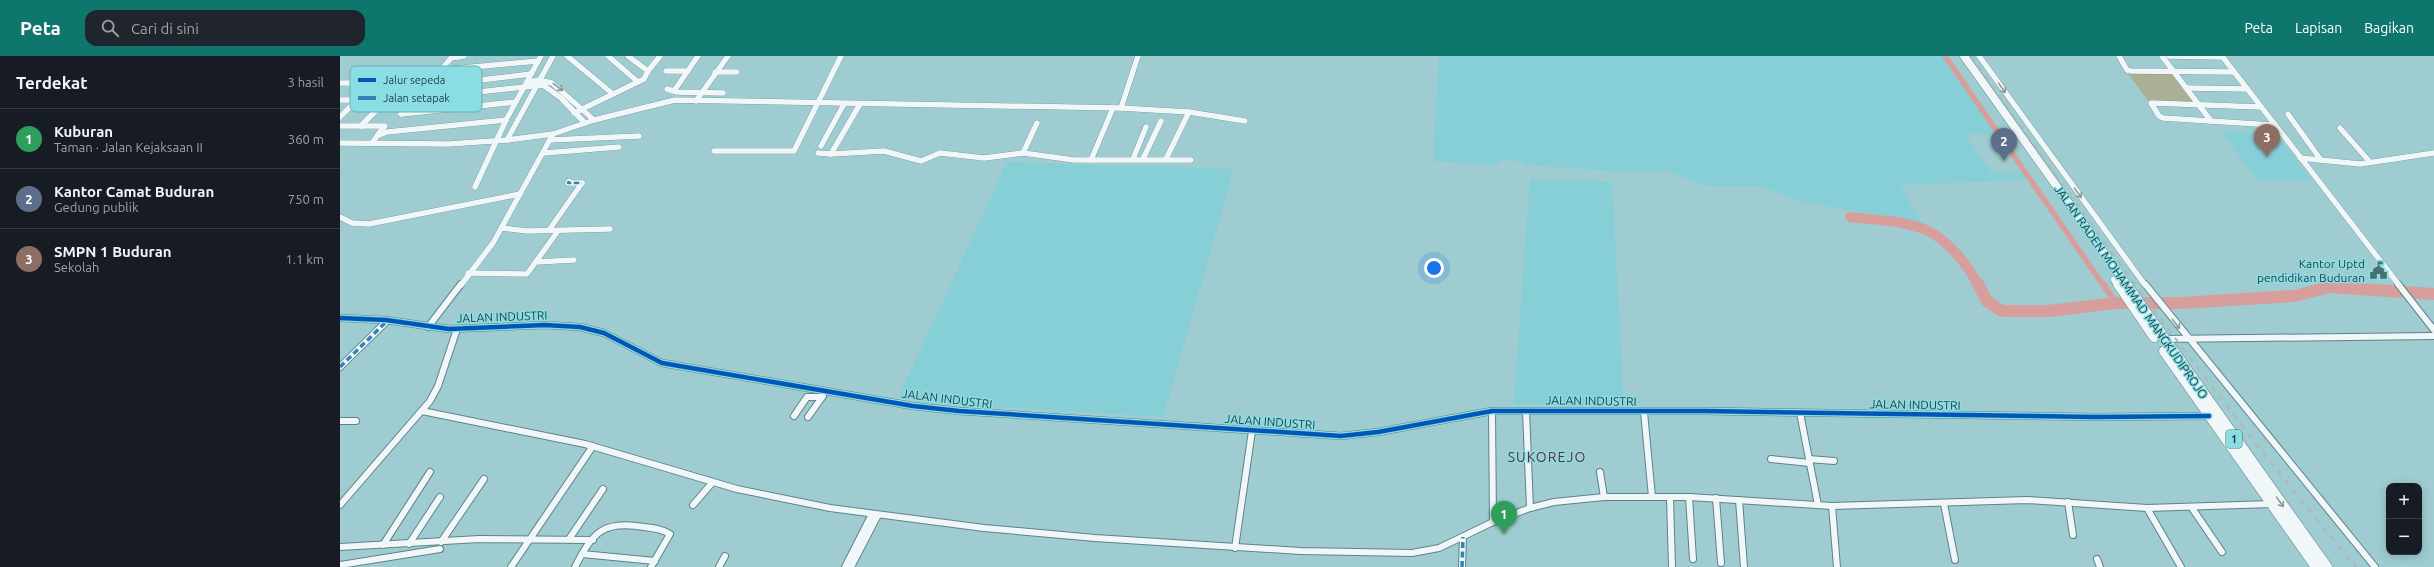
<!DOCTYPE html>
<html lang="id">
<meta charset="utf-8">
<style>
body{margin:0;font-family:Ubuntu,sans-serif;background:#20242c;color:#f1f3f6}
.controls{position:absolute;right:12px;bottom:12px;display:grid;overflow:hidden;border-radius:8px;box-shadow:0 2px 10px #0003}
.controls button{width:36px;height:36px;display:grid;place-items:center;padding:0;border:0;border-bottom:1px solid #363941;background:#171b24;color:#f1f3f6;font:20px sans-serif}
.you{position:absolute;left:1094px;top:212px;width:14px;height:14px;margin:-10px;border:3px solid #fff;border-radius:50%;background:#1a73e8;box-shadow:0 0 0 6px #1a73e833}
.badge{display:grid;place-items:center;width:26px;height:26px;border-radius:50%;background:#0f766e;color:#fff;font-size:13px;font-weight:700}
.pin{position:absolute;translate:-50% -33px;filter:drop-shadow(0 1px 2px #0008)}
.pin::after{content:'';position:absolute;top:21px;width:14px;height:12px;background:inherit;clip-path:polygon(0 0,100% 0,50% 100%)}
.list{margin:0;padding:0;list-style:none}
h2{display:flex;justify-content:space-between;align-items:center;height:52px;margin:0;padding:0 16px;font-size:17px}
h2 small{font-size:13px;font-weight:400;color:#9ea1a6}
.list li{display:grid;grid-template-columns:26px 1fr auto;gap:12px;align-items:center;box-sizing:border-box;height:60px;padding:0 16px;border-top:1px solid #363941}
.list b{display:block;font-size:15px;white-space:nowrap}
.list p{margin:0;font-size:13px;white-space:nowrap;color:#9ea1a6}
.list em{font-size:13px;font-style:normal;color:#9ea1a6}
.icon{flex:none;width:22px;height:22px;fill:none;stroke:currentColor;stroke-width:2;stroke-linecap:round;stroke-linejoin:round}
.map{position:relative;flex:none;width:2094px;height:511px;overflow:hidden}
header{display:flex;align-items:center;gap:24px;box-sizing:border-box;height:56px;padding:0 20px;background:#0f766e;color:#fff}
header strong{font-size:19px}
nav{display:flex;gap:22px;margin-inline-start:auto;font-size:14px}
.search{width:280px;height:36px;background:#20242c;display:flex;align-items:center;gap:10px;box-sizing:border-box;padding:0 14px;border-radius:12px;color:#9ea1a6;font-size:15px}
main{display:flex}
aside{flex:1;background:#171b24}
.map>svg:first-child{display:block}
.built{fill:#87cfd6}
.green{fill:#abaf94}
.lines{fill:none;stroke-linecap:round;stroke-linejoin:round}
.canal-far1{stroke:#d79e9c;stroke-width:5.5}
.canal{stroke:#d79e9c;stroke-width:6}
.river-far1{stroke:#d79e9c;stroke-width:10}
.river{stroke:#d79e9c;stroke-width:12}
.minor-far1-casing{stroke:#5c8488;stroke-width:6}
.minor-casing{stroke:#5c8488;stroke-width:8}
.highway-far1-casing{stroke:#5c8488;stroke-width:9}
.highway-casing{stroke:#5c8488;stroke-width:11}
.minor-far1{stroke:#f1f7f8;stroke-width:5.5}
.minor{stroke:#f1f7f8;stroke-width:6}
.highway-far1{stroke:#f1f7f8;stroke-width:8}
.highway{stroke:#f1f7f8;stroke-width:10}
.rail{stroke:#adb8b9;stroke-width:2;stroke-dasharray:6 6;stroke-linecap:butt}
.quiet-far1{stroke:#3384b6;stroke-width:2.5;stroke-dasharray:5.5 2.5;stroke-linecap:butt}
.quiet{stroke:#3384b6;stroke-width:3.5;stroke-dasharray:6 3.5;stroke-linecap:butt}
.cycleway-casing{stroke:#8bdde4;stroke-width:7}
.cycleway{stroke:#0057b8;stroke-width:4.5}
.oneway{stroke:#879b9d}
.labels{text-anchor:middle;stroke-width:3;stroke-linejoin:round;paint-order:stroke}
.shield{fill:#8bdde4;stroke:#3e6e73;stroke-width:1}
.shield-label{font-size:11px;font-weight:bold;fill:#1d3f42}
.poi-label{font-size:12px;fill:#1d3f42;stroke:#8bdde4;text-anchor:end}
.street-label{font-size:12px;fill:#1d3f42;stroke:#8bdde4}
.quarter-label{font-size:14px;letter-spacing:1px;fill:#6f2929;stroke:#8bdde4}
.key{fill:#8bdde4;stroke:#6aaeb3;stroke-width:1}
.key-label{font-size:11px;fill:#1d3f42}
</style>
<header>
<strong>Peta</strong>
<div class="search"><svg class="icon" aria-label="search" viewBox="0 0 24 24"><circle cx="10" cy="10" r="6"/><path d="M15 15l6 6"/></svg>Cari di sini</div>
<nav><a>Peta</a><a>Lapisan</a><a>Bagikan</a></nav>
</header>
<main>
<aside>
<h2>Terdekat<small>3 hasil</small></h2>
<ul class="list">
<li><span class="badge" style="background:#2e9e5b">1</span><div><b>Kuburan</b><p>Taman · Jalan Kejaksaan II</p></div><em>360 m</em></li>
<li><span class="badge" style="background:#5c6f8a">2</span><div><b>Kantor Camat Buduran</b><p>Gedung publik</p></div><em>750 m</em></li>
<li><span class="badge" style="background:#8d6e63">3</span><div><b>SMPN 1 Buduran</b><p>Sekolah</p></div><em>1.1 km</em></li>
</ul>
</aside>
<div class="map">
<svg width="2094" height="511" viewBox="0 0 2094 511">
<rect width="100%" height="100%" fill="#9fccd0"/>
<!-- built -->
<g class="built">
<polygon points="1099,0 1604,0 1657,78 1626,79 1652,117 1683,117 1687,124 1561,129 1581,167 1461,146 1420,130 1366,130 1327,115 1288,116 1184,109 1185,106 1160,104 1157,109 1093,105"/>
<polygon points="1881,75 1936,78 1972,125 1916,123"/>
<polygon points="667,106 894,113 823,361 629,349 559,340"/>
<polygon points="1190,123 1272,126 1284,349 1174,348"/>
</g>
<!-- green -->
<polygon class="green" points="1787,16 1832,17 1855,46 1809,46"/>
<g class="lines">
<!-- canal-far1 -->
<polyline class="canal-far1" points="1605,0 1763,229"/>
<!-- canal -->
<polyline class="canal" points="1763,228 1776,247"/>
<!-- river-far1 -->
<path class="river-far1" d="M 1510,161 C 1534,164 1563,164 1586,174 C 1608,184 1627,208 1638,229"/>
<!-- river -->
<polyline class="river" points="1638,228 1647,245 1662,255 1708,255 1776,247 1841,247 1954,240 1989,231 2094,238"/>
<defs>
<g id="minor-far1">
<polyline points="124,0 111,2 101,14 198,5"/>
<polyline points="227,0 273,38"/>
<polyline points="268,0 298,26"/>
<polyline points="1639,0 1805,229"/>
<polyline points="1779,0 1787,14 1791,15 1893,16"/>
<polyline points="1822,0 1871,65"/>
<polyline points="1829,0 1883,1"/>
<polyline points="1882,0 2059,229"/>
<polyline points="308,15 320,0"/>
<polyline points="326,15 348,15"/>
<polyline points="375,16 397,16"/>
<polyline points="187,26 199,24 212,27 254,64"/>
<polyline points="0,27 78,27"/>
<polyline points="1848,32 1907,33"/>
<polyline points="327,33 337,36 383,37"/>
<polyline points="334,35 358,0"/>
<polyline points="74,43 203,29 221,42 245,67"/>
<polyline points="0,44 46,44"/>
<polyline points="356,45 388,0"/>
<polyline points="1921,51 1811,47 1819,60 1823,62 1933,69"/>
<polyline points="781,52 798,0"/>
<polyline points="234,57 304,23 308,15 288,0"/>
<polyline points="61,58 81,35 89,30 191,18"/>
<polyline points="61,58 176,46"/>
<polyline points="1948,58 1981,104"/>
<polyline points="0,61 17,44"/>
<polyline points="0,70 45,70 38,78"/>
<polyline points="21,70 62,27"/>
<polyline points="2000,72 2030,106"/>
<polyline points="167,84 213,0"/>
<polyline points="210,84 299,80"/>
<polyline points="0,87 109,88 167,84 213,78 254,64 335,44 781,52 849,56 905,65"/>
<polyline points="32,87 37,80 47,76 166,64"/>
<polyline points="481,90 504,48"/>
<polyline points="374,95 454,95 501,0"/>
<polyline points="204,97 279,91"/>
<polyline points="478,97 491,98 520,48"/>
<polyline points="683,97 697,67"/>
<polyline points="491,98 544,95 581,105 600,97 644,102 683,97 734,104 851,104"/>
<polyline points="1960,102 2020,108 2094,97"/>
<polyline points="793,103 806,71"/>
<polyline points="803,103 821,65"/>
<polyline points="826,103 849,56"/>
<polyline points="751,104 773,52"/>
<polyline points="229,125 228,127 242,127"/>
<polyline points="135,131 166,64 201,0"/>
<polyline points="0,161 12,167 29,168 180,138"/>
<polyline points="162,172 187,175 270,173"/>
<polyline points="209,174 242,127"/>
<polyline points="196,206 234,204"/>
<polyline points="128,217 187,218 218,175"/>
<polyline points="121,229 153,187 213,78"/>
</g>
<g id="minor">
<polyline points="1805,228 2035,511"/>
<polyline points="2058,228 2094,274"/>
<polyline points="0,262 46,264 109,273 205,269 240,271 264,277 322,307 573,350 619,355 1001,380 1038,376 1152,355 1365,355 1754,361 1869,360"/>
<polyline points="88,271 121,228"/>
<polyline points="1824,283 2094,280"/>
<polyline points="0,311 48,264"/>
<polyline points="82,355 245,388 397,433 490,452 644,472 755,482 960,495 1072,497 1099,492 1153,466 1190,452 1214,446 1264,441 1349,441 1492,450 1687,444 1807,452 1932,448"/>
<polyline points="1152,355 1153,466"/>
<polyline points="1186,355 1190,452"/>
<polyline points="1304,356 1312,441"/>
<polyline points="1460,357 1478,449"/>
<polyline points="454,360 467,341 482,341"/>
<polyline points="468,361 483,340"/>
<polyline points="0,365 16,365"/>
<polyline points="1431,403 1470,407"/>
<polyline points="1469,403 1494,405"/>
<polyline points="1260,416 1264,441"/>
<polyline points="1330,441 1332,511"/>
<polyline points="1349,441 1353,503"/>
<polyline points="1376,442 1381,507"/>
<polyline points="1399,444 1404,511"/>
<polyline points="1728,446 1733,479"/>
<polyline points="1604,448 1615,504"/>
<polyline points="0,449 90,345 98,330 117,273"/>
<polyline points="353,449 372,427"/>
<polyline points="1492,450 1497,511"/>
<polyline points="1807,452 1841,511"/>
<polyline points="1852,452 1882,496"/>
<polyline points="229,483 263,433"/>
<polyline points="101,486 144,423"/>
<polyline points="69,488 100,441"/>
<polyline points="43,489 90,416"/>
<polyline points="0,491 139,483 253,484"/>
<polyline points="895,492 912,375"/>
<polyline points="242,498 315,505"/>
<polyline points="1757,503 1760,511"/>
<polyline points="0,509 100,493"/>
<polyline points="171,511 253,390"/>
<path d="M 235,511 C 253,476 263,464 304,471 C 313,472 322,473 330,478 L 311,511"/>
<polyline points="379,511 385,500"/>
<polyline points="505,511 532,458"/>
<polyline points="511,511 538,459"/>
<polyline points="1122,511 1123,481"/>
</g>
<g id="highway-far1">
<polyline points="1624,0 1787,229"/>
<polyline points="1775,224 1778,229"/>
</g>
<g id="highway">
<polyline points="1778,228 1814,281"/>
<polyline points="1786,228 1987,511"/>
<polyline points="1824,295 1976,511"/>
</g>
</defs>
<!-- minor-far1 casing -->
<use href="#minor-far1" class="minor-far1-casing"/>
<!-- minor casing -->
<use href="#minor" class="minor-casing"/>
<!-- highway-far1 casing -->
<use href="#highway-far1" class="highway-far1-casing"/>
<!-- highway casing -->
<use href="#highway" class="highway-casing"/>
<!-- minor-far1 -->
<use href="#minor-far1" class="minor-far1"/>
<!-- minor -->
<use href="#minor" class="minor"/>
<!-- highway-far1 -->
<use href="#highway-far1" class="highway-far1"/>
<!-- highway -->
<use href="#highway" class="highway"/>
<!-- rail -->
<path class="rail" d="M 1631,0 C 1754,175 1879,347 2016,511"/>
<!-- quiet-far1 -->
<polyline class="quiet-far1" points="229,125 228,127 242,127"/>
<!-- quiet -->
<g class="quiet">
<polyline points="0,311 48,264"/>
<polyline points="1122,511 1123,481"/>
</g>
<defs>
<polyline id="cycleway" points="0,262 46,264 109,273 205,269 240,271 264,277 322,307 573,350 619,355 1001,380 1038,376 1152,355 1365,355 1754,361 1869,360"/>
</defs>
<!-- cycleway casing -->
<use href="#cycleway" class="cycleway-casing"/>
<!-- cycleway -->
<use href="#cycleway" class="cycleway"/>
</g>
<!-- one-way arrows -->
<defs><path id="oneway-shaft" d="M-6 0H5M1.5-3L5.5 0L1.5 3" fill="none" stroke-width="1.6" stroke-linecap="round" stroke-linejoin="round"/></defs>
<g class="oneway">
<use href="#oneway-shaft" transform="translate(218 31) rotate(38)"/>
<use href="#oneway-shaft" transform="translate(1662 32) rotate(54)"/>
<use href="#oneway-shaft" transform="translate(1738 137) rotate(54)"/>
<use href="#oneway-shaft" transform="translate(1836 268) rotate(51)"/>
<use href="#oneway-shaft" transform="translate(1940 446) rotate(54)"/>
</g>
<!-- icons -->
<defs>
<symbol id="civic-bare" viewBox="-9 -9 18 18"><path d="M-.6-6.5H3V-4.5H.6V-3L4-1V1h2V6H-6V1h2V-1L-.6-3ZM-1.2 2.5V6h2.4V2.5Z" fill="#4a7074" stroke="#8bdde4" stroke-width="2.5" paint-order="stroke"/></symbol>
</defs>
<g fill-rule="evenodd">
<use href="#civic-bare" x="2026" y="202" width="25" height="25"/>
</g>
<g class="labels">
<!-- shield labels -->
<rect class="shield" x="1886" y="374" width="16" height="18" rx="3"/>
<g class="shield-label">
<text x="1894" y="387">1</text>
</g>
<!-- poi labels -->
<g class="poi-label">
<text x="2025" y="212">Kantor Uptd<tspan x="2025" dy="14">pendidikan Buduran</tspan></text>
</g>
<!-- street labels -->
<g class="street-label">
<text transform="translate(1791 236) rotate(55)" y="4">JALAN RADEN MOHAMMAD MANGKUDIPROJO</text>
<text transform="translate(162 261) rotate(-2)" y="4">JALAN INDUSTRI</text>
<text transform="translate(607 343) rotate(7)" y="4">JALAN INDUSTRI</text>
<text transform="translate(1251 345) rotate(1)" y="4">JALAN INDUSTRI</text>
<text transform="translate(1575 349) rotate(1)" y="4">JALAN INDUSTRI</text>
<text transform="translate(930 366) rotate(4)" y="4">JALAN INDUSTRI</text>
</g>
<!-- quarter labels -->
<g class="quarter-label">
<text x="1207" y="406">SUKOREJO</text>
</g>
</g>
<!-- legend -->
<rect x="10" y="10" width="132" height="46" rx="6" class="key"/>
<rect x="18" y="22" width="18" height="4" fill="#0057b8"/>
<rect x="18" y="40" width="18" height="4" fill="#3384b6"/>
<g class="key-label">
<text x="43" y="28">Jalur sepeda</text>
<text x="43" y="46">Jalan setapak</text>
</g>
</svg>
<div class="controls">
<button>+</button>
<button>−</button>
</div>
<div class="you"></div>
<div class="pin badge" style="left:1164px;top:478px;background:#2e9e5b">1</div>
<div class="pin badge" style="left:1664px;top:105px;background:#5c6f8a">2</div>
<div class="pin badge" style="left:1927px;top:101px;background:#8d6e63">3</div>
</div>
</main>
